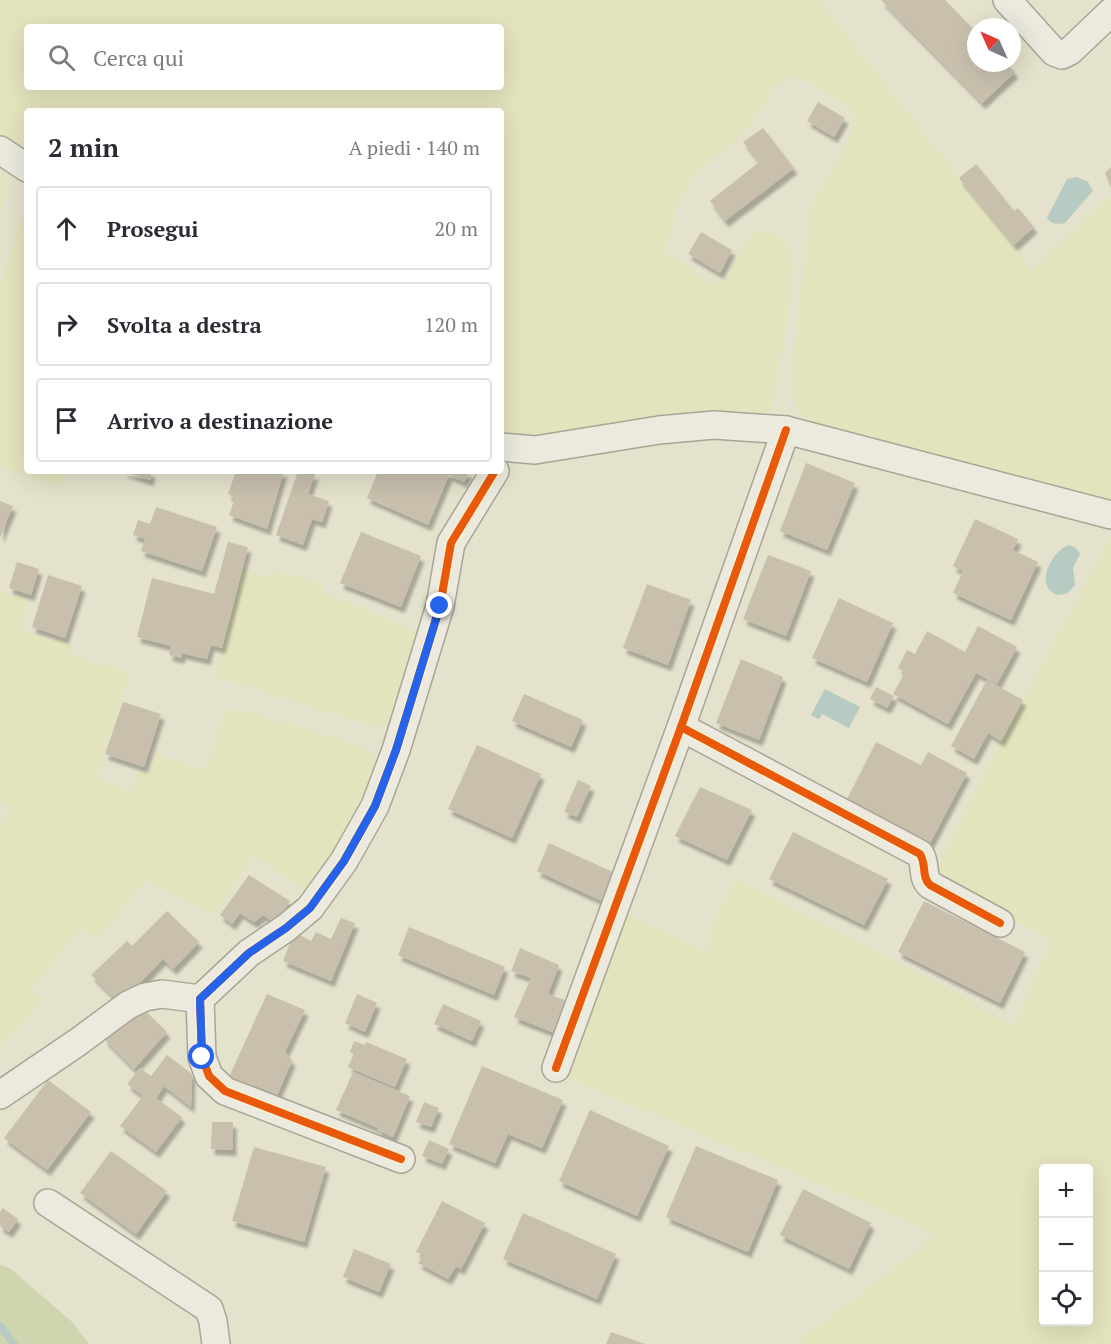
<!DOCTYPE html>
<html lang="it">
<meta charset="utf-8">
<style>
body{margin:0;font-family:"PT Serif",serif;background:#f2f2f3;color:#2b2b33}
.controls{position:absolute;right:18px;bottom:18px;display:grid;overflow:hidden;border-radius:6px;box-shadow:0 6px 24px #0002}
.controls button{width:54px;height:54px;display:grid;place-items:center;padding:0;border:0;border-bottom:2px solid #e1e1e2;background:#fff;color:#2b2b33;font:30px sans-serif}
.compass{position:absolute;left:967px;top:18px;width:54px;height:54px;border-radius:50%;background:#fff;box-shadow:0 6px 24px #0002;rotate:315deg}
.stop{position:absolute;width:18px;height:18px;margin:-14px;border:4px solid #2563eb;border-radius:50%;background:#fff}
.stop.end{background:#2563eb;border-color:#fff;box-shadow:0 2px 6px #0008}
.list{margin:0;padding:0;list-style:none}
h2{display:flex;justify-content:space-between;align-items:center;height:78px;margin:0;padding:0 24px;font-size:26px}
h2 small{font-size:20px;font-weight:400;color:#7c7c81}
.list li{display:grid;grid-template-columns:39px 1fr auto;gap:18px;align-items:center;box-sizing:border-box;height:84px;margin:0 12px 12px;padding:0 12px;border:2px solid #e1e1e2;border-radius:6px}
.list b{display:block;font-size:22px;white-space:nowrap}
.list em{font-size:20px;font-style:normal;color:#7c7c81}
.icon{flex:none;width:33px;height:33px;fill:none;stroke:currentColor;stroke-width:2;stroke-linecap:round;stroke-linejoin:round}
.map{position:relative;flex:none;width:1111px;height:1344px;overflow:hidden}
.search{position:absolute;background:#fff;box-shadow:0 6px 24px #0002;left:24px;top:24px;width:480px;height:66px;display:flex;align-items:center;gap:15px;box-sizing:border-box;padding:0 21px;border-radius:6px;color:#7c7c81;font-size:22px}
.panel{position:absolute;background:#fff;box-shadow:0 6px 24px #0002;left:24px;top:108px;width:480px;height:366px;border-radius:6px}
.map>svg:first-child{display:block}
.farmland{fill:#e3e3bd;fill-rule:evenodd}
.green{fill:#cfd5ae}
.water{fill:#b8cbc2}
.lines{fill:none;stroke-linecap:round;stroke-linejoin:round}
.stream{stroke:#b8cbc2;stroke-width:8}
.building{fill:#c8bfad;filter:url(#shadow)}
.minor-casing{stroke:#a9a596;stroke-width:30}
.minor{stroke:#eceade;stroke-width:27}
.cycleway-casing{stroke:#f5f1d2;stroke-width:11}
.cycleway{stroke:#e8590c;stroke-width:8}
.route{stroke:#2563eb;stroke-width:8}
</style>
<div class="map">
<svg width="1111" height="1344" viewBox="0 0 1111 1344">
<defs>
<filter id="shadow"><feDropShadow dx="3.5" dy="6" stdDeviation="1.5" flood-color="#0004"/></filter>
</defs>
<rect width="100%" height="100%" fill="#e4e1cc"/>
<!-- farmland -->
<g class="farmland">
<path d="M 2,0 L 819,0 L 959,178 L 1014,245 L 1032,270 L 1111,195 L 1111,500 L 884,443 L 811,420 L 797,410 L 791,386 L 810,208 L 850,137 L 855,112 L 800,76 L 787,80 L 774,88 L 748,127 L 723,151 L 695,173 L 678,202 L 665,252 L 711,283 L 722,282 L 753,232 L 764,231 L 781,236 L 789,249 L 793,264 L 786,324 L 773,400 L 769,413 L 703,414 L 533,438 L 501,434 L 501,111 L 27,111 L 27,151 L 0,132 L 0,1 ZM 27,27 L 501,27 L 501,87 L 27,87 Z"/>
<polygon points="0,168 3,172 8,185 0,215"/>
<polygon points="27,209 27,471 66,471 61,485 0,467 0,288 24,211"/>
<path d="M 1111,536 L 1111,1344 L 796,1344 L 922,1246 L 935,1233 L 566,1077 L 621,912 L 706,951 L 713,940 L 706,937 L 736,879 L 1015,1025 L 1051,940 L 936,878 L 936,871 L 1001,741 ZM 1044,1168 L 1088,1168 L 1088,1322 L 1044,1322 Z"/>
<polygon points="242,570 270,578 275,570 324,583 322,591 422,635 392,726 371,725 216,677 222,647"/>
<polygon points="0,591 29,600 20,630 72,645 71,655 130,673 96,778 131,791 139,771 149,773 157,755 206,770 222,718 230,710 239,709 363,746 376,760 376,779 353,822 306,889 252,855 214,915 146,880 97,939 80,929 31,990 43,1001 0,1046 0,825 11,809 0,803"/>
</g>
<!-- green -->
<polygon class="green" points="0,1265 10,1268 71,1321 89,1344 0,1344"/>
<!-- water -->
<g class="water">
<path d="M 1077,177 L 1088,182 L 1093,191 L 1065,223 C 1057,225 1052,224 1047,218 L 1067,179 Z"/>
<path d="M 1069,545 L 1076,548 L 1080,554 L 1073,568 L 1075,585 L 1068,593 L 1058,595 C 1032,586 1053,550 1069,545 Z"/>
<polygon points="825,689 860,707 849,728 822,714 819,719 811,715"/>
</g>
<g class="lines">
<!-- stream -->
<polyline class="stream" points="0,1326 14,1344"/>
</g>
<!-- building -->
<g class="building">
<polygon points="881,0 945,0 976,32 976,63 1006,63 1015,72 982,103"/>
<polygon points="818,102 845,118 834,137 807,121"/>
<polygon points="763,128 794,168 725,221 710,201 759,162 743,142"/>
<polygon points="976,164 1014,211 1018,208 1034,227 1014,245 959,178"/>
<polygon points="1111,167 1111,187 1105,173"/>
<polygon points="701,232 732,250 720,273 688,254"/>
<polygon points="806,463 855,483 827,550 780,531"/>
<polygon points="122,471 152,471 150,480"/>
<polygon points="236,471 284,471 267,529 229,515 235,498 228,494"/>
<polygon points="298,471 315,474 308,494 329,501 322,522 312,519 303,545 276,535"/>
<polygon points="378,471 469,471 464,482 449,475 428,525 367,498"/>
<polygon points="0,501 13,506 0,537"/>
<polygon points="156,507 217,527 202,571 141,551 145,539 133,535 138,520 150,524"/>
<polygon points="975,519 1018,539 1013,550 1038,562 1011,620 953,593 963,571 953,566"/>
<polygon points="361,532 421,556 401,607 340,583"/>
<polygon points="228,542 248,547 222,648 211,645 207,659 182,653 181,658 169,655 171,646 137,637 152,578 214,594"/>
<polygon points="768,555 811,571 786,636 743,619"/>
<polygon points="17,562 39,569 31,595 9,588"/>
<polygon points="48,575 82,586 65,638 32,627"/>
<polygon points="647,584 691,600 668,665 623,648"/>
<polygon points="839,598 893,623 867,682 812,658"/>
<polygon points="978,626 1017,647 997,684 976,673 948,724 893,694 905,672 898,668 907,650 915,654 927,631 965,652"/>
<polygon points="741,659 783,677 759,740 716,723"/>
<polygon points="987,680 1023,700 1001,741 988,733 974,759 951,746"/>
<polygon points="876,687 894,696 887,708 870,699"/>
<polygon points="524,694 583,720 571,747 512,721"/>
<polygon points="123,702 161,714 144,767 105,754"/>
<polygon points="876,742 921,765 928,752 967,773 930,843 847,799"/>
<polygon points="477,745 541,774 512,838 448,809"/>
<polygon points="578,780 591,786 577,817 564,812"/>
<polygon points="700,787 752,810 727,860 675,836"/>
<polygon points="793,832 888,879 864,925 769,879"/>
<polygon points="549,843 615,873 602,901 537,871"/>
<polygon points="249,875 290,901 275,923 263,915 254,922 240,913 232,924 220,915"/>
<polygon points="924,901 1025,952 1000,1003 898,952"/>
<polygon points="167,911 199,942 173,969 163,959 120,1003 91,975 127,941 132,946"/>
<polygon points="341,918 355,923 331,981 283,961 294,932 311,941 316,932 331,939"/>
<polygon points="409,927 505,967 494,995 398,955"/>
<polygon points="520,948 559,965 548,994 568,1001 555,1033 514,1017 531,978 511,971"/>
<polygon points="267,994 305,1010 285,1052 292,1061 274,1102 227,1081"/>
<polygon points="357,994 377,1003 365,1032 345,1023"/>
<polygon points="138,1004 167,1032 134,1069 104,1039"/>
<polygon points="443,1004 481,1021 472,1041 434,1024"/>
<polygon points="354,1041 365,1045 366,1042 407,1059 395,1087 348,1067 354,1054 350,1052"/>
<polygon points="167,1055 192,1074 191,1107 164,1086 156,1098 182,1117 156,1152 120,1126 143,1096 127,1084 140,1068 151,1076"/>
<polygon points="482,1066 563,1100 542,1148 508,1134 495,1163 449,1144"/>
<polygon points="353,1072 410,1096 393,1137 377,1130 378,1128 336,1110"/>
<polygon points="48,1080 91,1112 47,1170 4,1138"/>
<polygon points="424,1102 439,1108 431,1127 416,1122"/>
<polygon points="590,1110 669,1146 637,1216 559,1181"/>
<polygon points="212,1122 233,1122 233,1150 211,1149"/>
<polygon points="429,1140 449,1149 442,1164 422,1156"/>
<polygon points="696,1146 778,1180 748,1252 666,1217"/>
<polygon points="254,1147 326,1167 304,1242 232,1221"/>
<polygon points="111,1151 167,1191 136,1234 80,1193"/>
<polygon points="803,1189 871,1223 849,1269 780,1235"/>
<polygon points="442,1201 485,1223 461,1269 456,1266 448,1279 418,1263 424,1255 416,1252"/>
<polygon points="3,1208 18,1219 9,1232 0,1226 0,1212"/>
<polygon points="523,1213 616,1254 597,1299 503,1259"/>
<polygon points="354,1249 391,1264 379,1292 343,1277"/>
<polygon points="611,1332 645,1344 606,1344"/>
</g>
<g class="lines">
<defs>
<g id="minor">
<polyline points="1007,0 1054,52 1062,55 1070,51 1111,12"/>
<polyline points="0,150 27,168"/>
<polyline points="501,447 535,450 659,430 714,425 786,430 1111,515"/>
<path d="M 681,727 L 920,854 C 927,866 921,876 930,885 L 1000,923"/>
<polyline points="556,1068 681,727 786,430"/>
<polyline points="0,1095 78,1042 128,1005 145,997 162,994 200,999"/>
<polyline points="401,1159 225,1091 209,1076 202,1057 200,999 249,953 286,928 310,908 344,861 375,806 396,750 440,606 451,543 495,471"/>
<polyline points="48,1203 209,1309 213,1321 216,1344"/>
</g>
</defs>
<!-- minor casing -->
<use href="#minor" class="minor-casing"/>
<!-- minor -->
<use href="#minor" class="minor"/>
<defs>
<g id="cycleway">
<path d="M 681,727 L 920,854 C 927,866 921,876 930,885 L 1000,923"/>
<polyline points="556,1068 681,727 786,430"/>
<polyline points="401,1159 225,1091 209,1076 202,1057 200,999 249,953 286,928 310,908 344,861 375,806 396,750 440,606 451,543 495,471"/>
</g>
</defs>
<!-- cycleway casing -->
<use href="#cycleway" class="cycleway-casing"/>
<!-- cycleway -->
<use href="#cycleway" class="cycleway"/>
</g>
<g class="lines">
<!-- route -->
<polyline class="route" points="202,1057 200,999 249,953 286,928 310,908 344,861 375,806 396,750 440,606"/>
</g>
</svg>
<div class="controls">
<button>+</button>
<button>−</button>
<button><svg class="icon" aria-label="locate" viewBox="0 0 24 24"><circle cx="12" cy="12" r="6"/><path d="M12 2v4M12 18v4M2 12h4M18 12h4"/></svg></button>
</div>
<svg class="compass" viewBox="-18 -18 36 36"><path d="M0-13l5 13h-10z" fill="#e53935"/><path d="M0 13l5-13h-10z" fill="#7c7c81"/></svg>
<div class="stop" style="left:202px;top:1057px"></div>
<div class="stop end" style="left:440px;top:606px"></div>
<div class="search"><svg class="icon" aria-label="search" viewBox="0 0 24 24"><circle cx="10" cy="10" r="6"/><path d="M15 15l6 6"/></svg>Cerca qui</div>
<section class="panel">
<h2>2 min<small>A piedi · 140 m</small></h2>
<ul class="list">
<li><svg class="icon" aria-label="ahead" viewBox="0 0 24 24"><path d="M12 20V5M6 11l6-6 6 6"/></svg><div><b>Prosegui</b></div><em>20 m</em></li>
<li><svg class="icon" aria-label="right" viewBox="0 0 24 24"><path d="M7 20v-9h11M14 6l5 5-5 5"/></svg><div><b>Svolta a destra</b></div><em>120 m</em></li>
<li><svg class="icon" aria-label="arrive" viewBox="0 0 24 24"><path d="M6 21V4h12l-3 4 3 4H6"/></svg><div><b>Arrivo a destinazione</b></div></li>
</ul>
</section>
</div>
